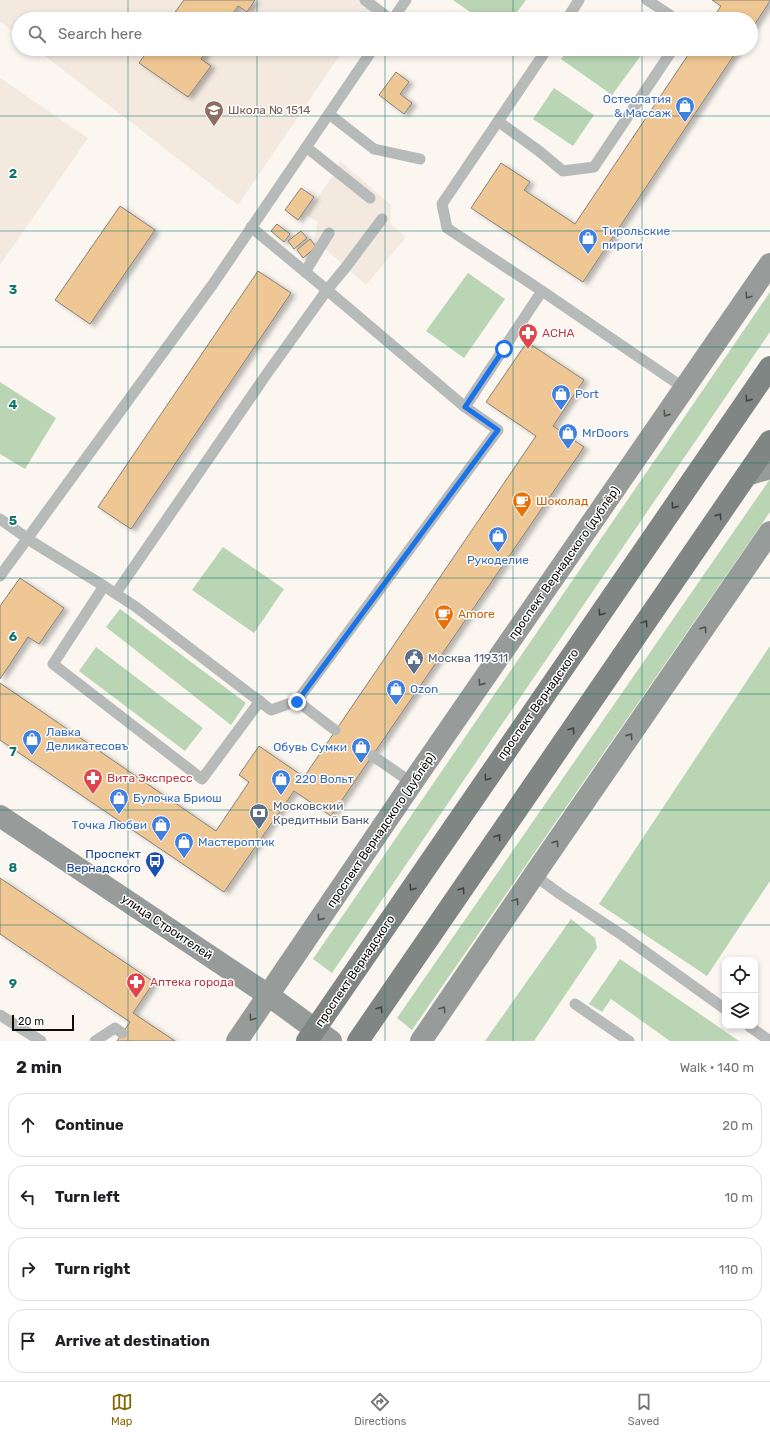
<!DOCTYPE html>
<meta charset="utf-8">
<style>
body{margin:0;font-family:Rubik,sans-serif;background:#f6f6f6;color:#202124}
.controls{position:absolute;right:12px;bottom:12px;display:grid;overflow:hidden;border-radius:8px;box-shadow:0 2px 6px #0003}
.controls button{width:36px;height:36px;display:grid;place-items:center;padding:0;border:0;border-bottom:1px solid #e0e0e0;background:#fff;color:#202124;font:20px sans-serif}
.scale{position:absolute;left:12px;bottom:10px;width:62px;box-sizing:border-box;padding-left:4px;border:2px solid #0d0c0a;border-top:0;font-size:11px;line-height:14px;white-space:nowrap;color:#0d0c0a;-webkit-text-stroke:3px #fff;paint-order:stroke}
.stop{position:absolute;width:12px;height:12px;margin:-9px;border:3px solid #1a73e8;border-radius:50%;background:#fff}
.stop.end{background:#1a73e8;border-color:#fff;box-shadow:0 1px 4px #0008}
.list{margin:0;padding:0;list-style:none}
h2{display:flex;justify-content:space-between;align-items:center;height:52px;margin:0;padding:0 16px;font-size:17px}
h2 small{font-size:13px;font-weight:400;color:#757577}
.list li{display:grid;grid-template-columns:26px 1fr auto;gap:12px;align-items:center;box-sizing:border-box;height:64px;margin:0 8px 8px;padding:0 8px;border:1px solid #e0e0e0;border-radius:16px}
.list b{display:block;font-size:15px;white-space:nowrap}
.list em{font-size:13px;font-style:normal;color:#757577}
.icon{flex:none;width:22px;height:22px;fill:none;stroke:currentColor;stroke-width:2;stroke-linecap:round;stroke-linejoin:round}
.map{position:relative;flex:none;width:770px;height:1041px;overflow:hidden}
.search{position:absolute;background:#fff;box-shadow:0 2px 6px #0003;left:12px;right:12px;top:12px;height:44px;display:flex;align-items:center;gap:10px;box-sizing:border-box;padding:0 14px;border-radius:22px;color:#757577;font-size:15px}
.sheet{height:340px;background:#fff}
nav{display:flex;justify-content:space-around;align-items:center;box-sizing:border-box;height:56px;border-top:1px solid #e0e0e0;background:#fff;font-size:11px;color:#757577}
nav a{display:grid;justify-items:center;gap:2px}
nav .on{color:#866702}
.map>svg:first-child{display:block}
.built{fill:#f3e9de}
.green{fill:#bad5b4}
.building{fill:#efc794;stroke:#86827d;filter:url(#shadow)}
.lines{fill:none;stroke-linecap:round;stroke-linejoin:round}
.lane{stroke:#b6bab9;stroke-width:11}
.secondary{stroke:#979c9a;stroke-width:22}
.primary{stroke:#808684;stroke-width:22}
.oneway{stroke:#525452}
.oneway2{stroke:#414341}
.route{stroke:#1a73e8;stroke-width:5}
.grid{fill:none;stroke:#0f766e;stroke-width:1;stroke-opacity:0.55}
.labels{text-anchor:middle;stroke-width:3;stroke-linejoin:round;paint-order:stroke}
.shop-label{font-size:12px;fill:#366cbe;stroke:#fff;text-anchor:start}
.education-label{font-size:12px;fill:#785e54;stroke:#fff;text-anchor:start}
.health-label{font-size:12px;fill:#be3a42;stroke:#fff;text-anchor:start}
.food-label{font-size:12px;fill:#c56008;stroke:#fff;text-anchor:start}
.street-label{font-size:12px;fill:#0d0c0a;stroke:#fff}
.service-label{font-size:12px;fill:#4e5e75;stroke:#fff;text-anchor:start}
.transit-label{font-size:12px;fill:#164399;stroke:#fff;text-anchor:end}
.grid-label{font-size:13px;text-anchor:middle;font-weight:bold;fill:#0f766e;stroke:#fff;stroke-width:3;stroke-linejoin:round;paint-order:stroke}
</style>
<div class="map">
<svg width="770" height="1041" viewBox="0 0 770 1041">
<defs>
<filter id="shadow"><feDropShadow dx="4.5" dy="2.5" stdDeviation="2" flood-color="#0004"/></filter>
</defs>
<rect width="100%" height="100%" fill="#fbf6f0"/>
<!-- built -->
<g class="built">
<polygon points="0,0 377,0 365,19 19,19 19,36 0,21"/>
<polygon points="36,49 344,49 238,205"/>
<polygon points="0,78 88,138 0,265"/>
<polygon points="340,161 391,205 390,224 406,237 366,285 314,239 318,222 306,215 336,171"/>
</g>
<!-- green -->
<g class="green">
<polygon points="453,0 526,0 512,19 480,19"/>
<polygon points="569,49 635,49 642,54 612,95 561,59"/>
<polygon points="554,88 594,115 573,146 533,119"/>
<polygon points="468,273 505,299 464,358 426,331"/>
<polygon points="770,292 770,332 332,973 313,959"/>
<polygon points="0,382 56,418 25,469 0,454"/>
<polygon points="770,479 770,512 412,1030 397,1018"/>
<polygon points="223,547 284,589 254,633 192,590"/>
<polygon points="120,609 246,703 231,725 106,627"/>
<polygon points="770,646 770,881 707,976 599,904"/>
<polygon points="96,647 203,728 185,751 79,671"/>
<polygon points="571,919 595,938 597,948 534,1041 485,1041"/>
<polygon points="620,959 739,1041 670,1041 611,999 602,1012 589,1004"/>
</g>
<!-- building -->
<g class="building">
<polygon points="184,0 255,0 247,12 238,6 229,19 170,19"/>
<polygon points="712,0 770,0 770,1 751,30 751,19 712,19 721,6"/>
<polygon points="149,49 208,49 201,59 211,66 188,97 139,63"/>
<polygon points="692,49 738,49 583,282 471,208 501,163 530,182 524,190 575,224"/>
<polygon points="396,72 409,82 400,94 412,103 404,114 379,95"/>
<polygon points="301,188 314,197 298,220 285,210"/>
<polygon points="120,206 155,230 90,324 55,300"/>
<polygon points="277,224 290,234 284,242 271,231"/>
<polygon points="301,231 307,238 294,249 288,241"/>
<polygon points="310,239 316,247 303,258 297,250"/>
<polygon points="258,271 291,293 131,529 98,507"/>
<polygon points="527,342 584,380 553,426 584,447 331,816 294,791 224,892 0,740 0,683 216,831 249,782 239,775 259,746 304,777 536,436 486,402"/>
<polygon points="20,578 64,608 39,644 28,637 0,679 0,606"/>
<polygon points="0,878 154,982 133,1013 175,1041 117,1041 130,1022 0,934"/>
</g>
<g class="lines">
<!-- lane -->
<g class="lane">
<polyline points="365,0 390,19"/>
<polyline points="647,0 670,15 671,19"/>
<polyline points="393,19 406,0"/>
<polyline points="567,19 579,0"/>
<polyline points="329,114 374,149 420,159"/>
<polyline points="499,122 539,151 563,171 594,167 673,49"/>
<polyline points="306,147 370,198"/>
<polyline points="382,219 346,267 327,290 465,407"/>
<polyline points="305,272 329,233"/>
<polyline points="542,291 447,228 442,204 547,49"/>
<polyline points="0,519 34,543 104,586 136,607 271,710 297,701 335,730"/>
<polyline points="0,576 213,284 373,49"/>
<polyline points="104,586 53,664 202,779 260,701"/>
<polyline points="116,593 266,375 327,290 251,227"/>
<polyline points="297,701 498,430 465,407 542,291 684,388"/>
<polyline points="373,756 412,783"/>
<polyline points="534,875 560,894 622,935 725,1009"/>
<polyline points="575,1004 629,1041"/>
<polyline points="0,1015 41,1041"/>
<polyline points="749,1026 770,1041"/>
<polyline points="95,1041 115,1028 122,1033"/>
</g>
<!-- secondary -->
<g class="secondary">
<polyline points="747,475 770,468"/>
<polyline points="0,816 268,995 331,1041"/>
<polyline points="237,1041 412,783 770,264"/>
<polyline points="421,1041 534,875 770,532"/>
</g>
<!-- primary -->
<g class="primary">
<polyline points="307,1041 770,367"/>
<polyline points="358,1041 770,441"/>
</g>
</g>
<!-- one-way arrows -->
<defs><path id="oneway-chevron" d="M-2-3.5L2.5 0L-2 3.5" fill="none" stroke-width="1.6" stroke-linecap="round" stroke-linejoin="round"/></defs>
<g class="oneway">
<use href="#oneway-chevron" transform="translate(748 296) rotate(124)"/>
<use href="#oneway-chevron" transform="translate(666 414) rotate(125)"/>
<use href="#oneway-chevron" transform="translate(704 629) rotate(-55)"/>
<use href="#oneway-chevron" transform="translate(481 683) rotate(125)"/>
<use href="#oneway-chevron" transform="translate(630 736) rotate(-55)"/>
<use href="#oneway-chevron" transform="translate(556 843) rotate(-55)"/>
<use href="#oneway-chevron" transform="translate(516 901) rotate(-56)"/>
<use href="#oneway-chevron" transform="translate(320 918) rotate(125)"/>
<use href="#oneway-chevron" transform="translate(443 1009) rotate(-56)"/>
<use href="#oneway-chevron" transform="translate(252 1018) rotate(124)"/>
</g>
<g class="oneway2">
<use href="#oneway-chevron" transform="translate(748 399) rotate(125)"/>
<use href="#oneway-chevron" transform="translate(674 506) rotate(125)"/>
<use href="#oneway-chevron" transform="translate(719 516) rotate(-56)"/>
<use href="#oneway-chevron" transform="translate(601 613) rotate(125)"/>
<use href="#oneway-chevron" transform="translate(645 623) rotate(-56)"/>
<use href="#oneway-chevron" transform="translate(572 730) rotate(-56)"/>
<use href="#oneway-chevron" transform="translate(487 778) rotate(125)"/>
<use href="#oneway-chevron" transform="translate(498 837) rotate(-56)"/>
<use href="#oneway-chevron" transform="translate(412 888) rotate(124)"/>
<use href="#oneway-chevron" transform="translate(462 890) rotate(-56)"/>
<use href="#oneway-chevron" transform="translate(380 1009) rotate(-56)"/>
</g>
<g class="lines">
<!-- route -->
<polyline class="route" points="297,702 498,430 465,407 504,349"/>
</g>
<!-- grid -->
<path class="grid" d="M 128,0 L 128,19M 257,0 L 257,19M 385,0 L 385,19M 513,0 L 513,19M 642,0 L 642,19M 128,49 L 128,1041M 257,49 L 257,1041M 385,49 L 385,1041M 513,49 L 513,1041M 642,49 L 642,1041M 0,116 L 770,116M 0,231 L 770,231M 0,347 L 770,347M 0,463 L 770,463M 0,578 L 770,578M 0,694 L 770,694M 0,810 L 770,810M 0,925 L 770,925"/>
<!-- icons -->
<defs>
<symbol id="shop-pin" viewBox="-11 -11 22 30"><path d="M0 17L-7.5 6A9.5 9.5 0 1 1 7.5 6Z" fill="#3f7fe0" stroke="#fff"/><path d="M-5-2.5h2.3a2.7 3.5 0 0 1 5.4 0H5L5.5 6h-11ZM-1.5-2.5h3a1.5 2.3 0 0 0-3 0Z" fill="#fff"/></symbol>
<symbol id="school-pin" viewBox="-11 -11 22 30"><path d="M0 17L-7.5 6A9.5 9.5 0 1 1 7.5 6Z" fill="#8d6e63" stroke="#fff"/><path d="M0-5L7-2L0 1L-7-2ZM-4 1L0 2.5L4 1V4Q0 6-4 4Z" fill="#fff"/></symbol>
<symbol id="pharmacy-pin" viewBox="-11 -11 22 30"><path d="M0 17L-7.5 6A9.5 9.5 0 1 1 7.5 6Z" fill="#e0444e" stroke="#fff"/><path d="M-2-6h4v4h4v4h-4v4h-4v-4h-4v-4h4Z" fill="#fff"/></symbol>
<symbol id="cafe-pin" viewBox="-11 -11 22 30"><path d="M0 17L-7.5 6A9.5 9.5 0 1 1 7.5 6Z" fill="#e8710a" stroke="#fff"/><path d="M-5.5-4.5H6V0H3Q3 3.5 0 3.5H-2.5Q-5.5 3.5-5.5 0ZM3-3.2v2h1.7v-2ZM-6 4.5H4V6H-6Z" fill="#fff"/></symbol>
<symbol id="civic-pin" viewBox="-11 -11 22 30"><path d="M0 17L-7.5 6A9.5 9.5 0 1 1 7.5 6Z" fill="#5c6f8a" stroke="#fff"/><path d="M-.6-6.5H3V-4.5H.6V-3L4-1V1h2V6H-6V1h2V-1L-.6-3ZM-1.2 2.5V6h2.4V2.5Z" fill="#fff"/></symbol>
<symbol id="bank-pin" viewBox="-11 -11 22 30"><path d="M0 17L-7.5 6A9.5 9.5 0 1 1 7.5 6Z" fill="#5c6f8a" stroke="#fff"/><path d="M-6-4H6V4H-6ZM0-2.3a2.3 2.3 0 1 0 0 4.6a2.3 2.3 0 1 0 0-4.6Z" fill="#fff"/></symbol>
<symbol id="bus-pin" viewBox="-11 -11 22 30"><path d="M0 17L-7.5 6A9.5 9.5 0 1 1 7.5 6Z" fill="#1a4fb4" stroke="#fff"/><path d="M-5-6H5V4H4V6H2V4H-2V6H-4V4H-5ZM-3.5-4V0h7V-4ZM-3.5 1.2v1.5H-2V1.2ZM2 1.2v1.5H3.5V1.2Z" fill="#fff"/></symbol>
</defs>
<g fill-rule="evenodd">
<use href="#shop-pin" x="674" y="95" width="22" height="30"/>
<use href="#school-pin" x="203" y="99" width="22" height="30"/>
<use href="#shop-pin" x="577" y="227" width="22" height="30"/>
<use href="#pharmacy-pin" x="517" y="322" width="22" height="30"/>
<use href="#shop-pin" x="550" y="383" width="22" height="30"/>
<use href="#shop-pin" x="557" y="422" width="22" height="30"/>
<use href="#cafe-pin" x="511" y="490" width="22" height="30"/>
<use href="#shop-pin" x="487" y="525" width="22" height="30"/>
<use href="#cafe-pin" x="433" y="603" width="22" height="30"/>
<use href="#civic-pin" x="403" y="647" width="22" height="30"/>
<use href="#shop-pin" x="385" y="678" width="22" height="30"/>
<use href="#shop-pin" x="21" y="728" width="22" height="30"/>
<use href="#shop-pin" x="350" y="736" width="22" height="30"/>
<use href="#pharmacy-pin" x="82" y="767" width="22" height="30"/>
<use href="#shop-pin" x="270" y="768" width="22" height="30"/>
<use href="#shop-pin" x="108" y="787" width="22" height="30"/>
<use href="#bank-pin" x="248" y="802" width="22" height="30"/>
<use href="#shop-pin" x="150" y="814" width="22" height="30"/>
<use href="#shop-pin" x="173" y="831" width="22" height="30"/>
<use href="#bus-pin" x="144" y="850" width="22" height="30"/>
<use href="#pharmacy-pin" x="125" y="971" width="22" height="30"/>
</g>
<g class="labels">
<!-- shop labels -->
<g class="shop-label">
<text x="671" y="103" text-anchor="end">Остеопатия<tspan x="671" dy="14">&amp; Массаж</tspan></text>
<text x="602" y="235">Тирольские<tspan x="602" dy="14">пироги</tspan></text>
<text x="575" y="398">Port</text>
<text x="582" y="437">MrDoors</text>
<text x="498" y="564" text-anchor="middle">Рукоделие</text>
<text x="410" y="693">Ozon</text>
<text x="46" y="736">Лавка<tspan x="46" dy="14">Деликатесовъ</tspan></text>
<text x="347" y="751" text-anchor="end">Обувь Сумки</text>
<text x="295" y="783">220 Вольт</text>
<text x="133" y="802">Булочка Бриош</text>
<text x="147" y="829" text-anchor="end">Точка Любви</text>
<text x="198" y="846">Мастероптик</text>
</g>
<!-- education labels -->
<g class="education-label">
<text x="228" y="114">Школа № 1514</text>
</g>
<!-- health labels -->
<g class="health-label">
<text x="542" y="337">ACHA</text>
<text x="107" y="782">Вита Экспресс</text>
<text x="150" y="986">Аптека города</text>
</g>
<!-- food labels -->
<g class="food-label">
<text x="536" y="505">Шоколад</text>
<text x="458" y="618">Amore</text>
</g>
<!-- street labels -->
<g class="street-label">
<text transform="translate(564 563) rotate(-55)" y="4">проспект Вернадского (дублёр)</text>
<text transform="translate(538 704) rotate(-55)" y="4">проспект Вернадского</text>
<text transform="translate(381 830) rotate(-56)" y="4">проспект Вернадского (дублёр)</text>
<text transform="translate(167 927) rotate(34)" y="4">улица Строителей</text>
<text transform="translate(355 971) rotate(-56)" y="4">проспект Вернадского</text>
</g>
<!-- service labels -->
<g class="service-label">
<text x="428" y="662">Москва 119311</text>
<text x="273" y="810">Московский<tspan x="273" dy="14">Кредитный Банк</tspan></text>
</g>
<!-- transit labels -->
<g class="transit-label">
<text x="141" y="858">Проспект<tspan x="141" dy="14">Вернадского</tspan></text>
</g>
</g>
<g class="grid-label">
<text x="13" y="178">2</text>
<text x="13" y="294">3</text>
<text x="13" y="409">4</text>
<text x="13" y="525">5</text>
<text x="13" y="641">6</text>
<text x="13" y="756">7</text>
<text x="13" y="872">8</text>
<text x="13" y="988">9</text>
</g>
</svg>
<div class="controls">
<button><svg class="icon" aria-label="locate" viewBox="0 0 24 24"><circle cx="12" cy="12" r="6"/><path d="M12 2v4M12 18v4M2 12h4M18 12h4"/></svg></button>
<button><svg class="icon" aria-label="layers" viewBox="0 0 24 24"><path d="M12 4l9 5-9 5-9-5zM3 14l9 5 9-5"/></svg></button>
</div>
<div class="scale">20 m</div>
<div class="stop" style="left:504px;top:349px"></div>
<div class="stop end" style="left:297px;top:702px"></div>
<div class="search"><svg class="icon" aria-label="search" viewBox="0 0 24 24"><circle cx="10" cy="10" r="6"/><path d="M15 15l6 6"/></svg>Search here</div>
</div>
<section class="sheet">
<h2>2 min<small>Walk · 140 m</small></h2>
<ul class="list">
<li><svg class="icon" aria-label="ahead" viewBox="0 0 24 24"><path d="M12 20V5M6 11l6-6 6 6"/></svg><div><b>Continue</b></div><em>20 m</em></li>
<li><svg class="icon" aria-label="left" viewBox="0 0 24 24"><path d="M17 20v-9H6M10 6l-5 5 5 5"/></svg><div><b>Turn left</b></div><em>10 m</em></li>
<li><svg class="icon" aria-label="right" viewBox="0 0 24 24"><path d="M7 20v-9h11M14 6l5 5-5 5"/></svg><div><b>Turn right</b></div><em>110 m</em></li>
<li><svg class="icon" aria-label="arrive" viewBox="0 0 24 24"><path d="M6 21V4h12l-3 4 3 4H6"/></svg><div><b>Arrive at destination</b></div></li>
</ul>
</section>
<nav>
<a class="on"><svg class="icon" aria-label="map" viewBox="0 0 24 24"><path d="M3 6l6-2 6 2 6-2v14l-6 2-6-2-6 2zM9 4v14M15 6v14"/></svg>Map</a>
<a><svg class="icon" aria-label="directions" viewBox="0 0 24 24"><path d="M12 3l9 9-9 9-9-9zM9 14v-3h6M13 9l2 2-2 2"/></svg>Directions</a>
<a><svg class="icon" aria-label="saved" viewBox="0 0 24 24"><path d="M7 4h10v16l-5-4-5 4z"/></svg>Saved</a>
</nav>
